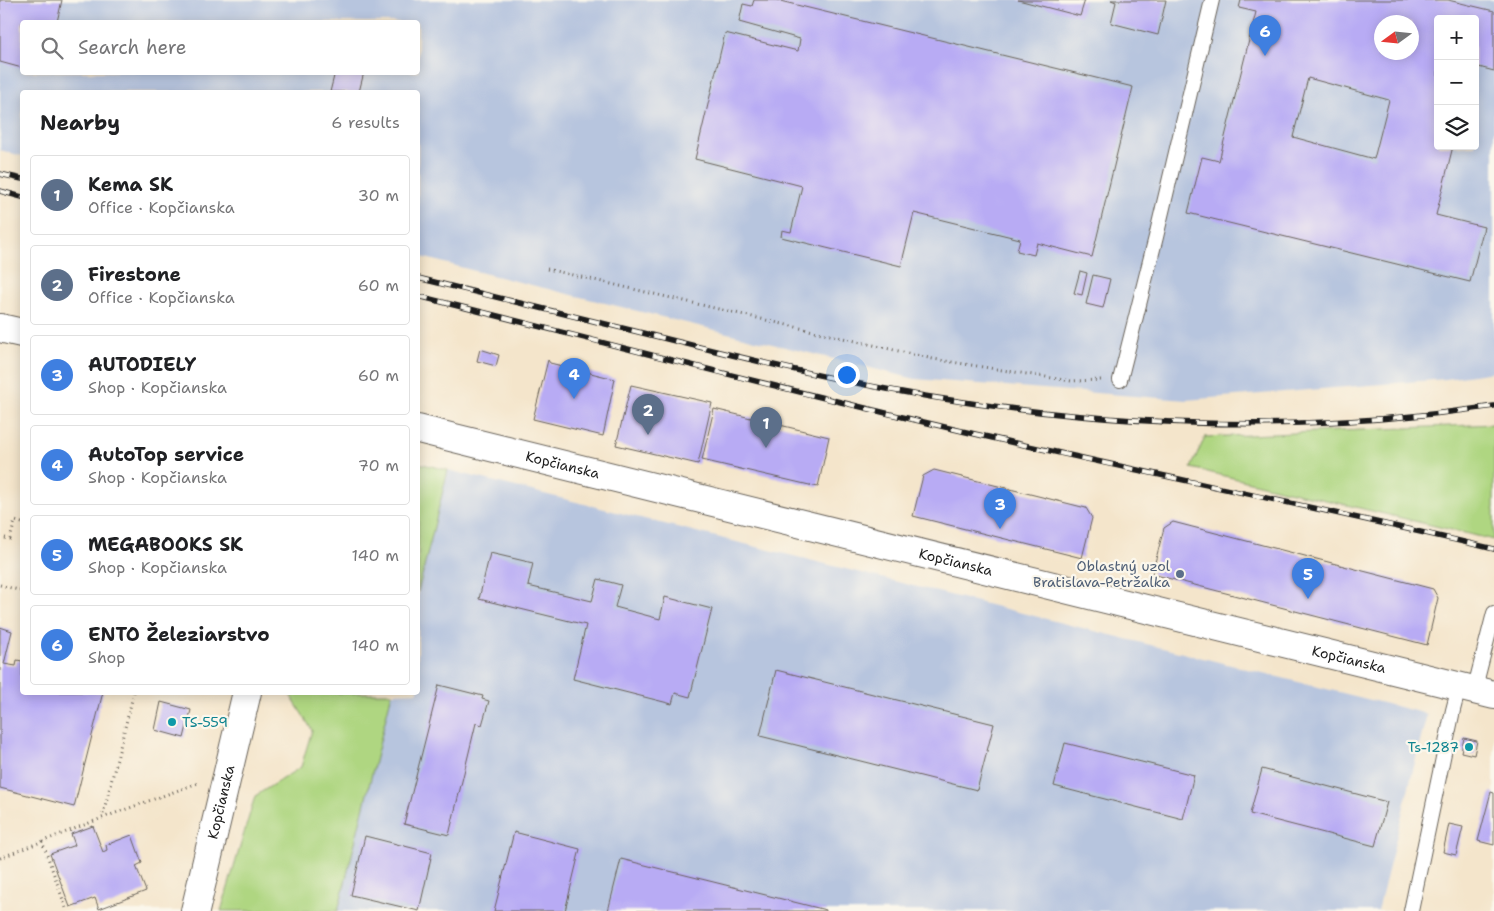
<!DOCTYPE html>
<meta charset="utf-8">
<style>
body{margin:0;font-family:"Shantell Sans",sans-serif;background:#f6f6f6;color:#202124}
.controls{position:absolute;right:15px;top:15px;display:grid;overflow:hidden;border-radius:5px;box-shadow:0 2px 12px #0003}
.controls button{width:45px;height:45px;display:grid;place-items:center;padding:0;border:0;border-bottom:1px solid #e0e0e0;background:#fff;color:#202124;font:25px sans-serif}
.compass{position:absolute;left:1374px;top:15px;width:45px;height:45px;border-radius:50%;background:#fff;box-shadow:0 2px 12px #0003;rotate:255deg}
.you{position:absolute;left:846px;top:374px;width:18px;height:18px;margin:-12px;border:4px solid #fff;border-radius:50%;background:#1a73e8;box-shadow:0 0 0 8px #1a73e833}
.badge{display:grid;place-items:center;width:32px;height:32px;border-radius:50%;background:#d1495b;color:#fff;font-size:16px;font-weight:700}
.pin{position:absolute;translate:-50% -41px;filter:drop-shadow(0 1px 2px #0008)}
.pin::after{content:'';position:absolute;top:26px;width:18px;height:15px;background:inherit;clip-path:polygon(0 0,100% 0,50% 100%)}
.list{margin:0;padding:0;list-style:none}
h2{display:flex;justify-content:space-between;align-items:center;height:65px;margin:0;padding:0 20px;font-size:21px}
h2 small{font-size:16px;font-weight:400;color:#757577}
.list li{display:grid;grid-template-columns:32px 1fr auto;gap:15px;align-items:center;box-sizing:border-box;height:80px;margin:0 10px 10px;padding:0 10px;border:1px solid #e0e0e0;border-radius:5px}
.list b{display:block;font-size:19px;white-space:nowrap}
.list p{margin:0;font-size:16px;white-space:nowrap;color:#757577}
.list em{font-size:16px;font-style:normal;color:#757577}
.icon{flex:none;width:28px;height:28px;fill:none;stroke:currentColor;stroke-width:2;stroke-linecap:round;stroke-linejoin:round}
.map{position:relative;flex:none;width:1494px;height:911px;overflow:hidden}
.search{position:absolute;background:#fff;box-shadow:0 2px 12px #0003;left:20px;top:20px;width:400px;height:55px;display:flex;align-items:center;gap:12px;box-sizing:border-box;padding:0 18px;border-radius:5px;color:#757577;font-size:19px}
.panel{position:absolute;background:#fff;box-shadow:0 2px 12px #0003;left:20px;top:90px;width:400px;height:605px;border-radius:5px}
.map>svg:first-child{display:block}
.industrial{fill:#b7c5de;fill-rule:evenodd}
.green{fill:#afd681;stroke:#66794e}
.building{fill:#b8abf4;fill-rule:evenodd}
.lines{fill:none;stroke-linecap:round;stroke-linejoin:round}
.lane-casing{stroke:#686259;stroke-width:16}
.street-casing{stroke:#686259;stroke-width:30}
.path{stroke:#686259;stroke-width:3;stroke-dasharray:1 4;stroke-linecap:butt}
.lane{stroke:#fff;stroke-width:14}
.street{stroke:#fff;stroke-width:28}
.rail-casing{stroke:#1c1c1c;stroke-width:5.5}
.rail{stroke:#fbf7ec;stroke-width:4;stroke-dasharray:11;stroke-linecap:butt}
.service-dot{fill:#5c6f8a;stroke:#fbf7ec;stroke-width:2}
.culture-dot{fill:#0f9aa8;stroke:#fbf7ec;stroke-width:2}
.labels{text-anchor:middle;stroke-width:4.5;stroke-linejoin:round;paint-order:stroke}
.street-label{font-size:14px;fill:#1c1c1c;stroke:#fbf7ec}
.service-label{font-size:14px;fill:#4e5e75;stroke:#fbf7ec;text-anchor:end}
.culture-label{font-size:14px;fill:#0d838f;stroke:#fbf7ec;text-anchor:start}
</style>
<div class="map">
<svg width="1494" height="911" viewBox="0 0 1494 911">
<rect width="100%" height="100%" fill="#fbf7ec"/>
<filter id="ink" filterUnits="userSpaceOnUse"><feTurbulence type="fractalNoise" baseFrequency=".02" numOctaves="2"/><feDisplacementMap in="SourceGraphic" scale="10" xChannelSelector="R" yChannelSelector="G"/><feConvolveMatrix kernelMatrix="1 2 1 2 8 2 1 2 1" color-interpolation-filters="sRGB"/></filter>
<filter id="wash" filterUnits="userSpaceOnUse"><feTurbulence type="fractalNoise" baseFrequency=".0096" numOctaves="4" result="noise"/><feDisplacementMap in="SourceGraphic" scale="20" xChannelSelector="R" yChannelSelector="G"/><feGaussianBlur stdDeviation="1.12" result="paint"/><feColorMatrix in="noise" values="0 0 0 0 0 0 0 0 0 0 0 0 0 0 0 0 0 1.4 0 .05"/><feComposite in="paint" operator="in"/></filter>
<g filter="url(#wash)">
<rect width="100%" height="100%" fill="#f4e5cb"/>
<!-- industrial -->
<g class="industrial">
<path d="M 0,0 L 1494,0 L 1494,372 L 1446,379 L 1186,400 L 915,379 L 479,272 L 418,256 L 418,92 L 22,92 L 22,156 L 0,150 ZM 1438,19 L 1475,19 L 1475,146 L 1438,146 ZM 22,22 L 418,22 L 418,72 L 22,72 ZM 1382,22 L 1412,22 L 1412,52 L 1382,52 Z"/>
<polygon points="448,470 1427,714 1378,911 338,911 392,693 418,692 418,592"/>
</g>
<!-- green -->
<g class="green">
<polygon points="1494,424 1494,540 1191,468 1205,437"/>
<polygon points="418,463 448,470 418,592"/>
<polygon points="289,693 392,693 338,911 221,911 255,796 301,767 312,730"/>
</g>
<g id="blocks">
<!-- building -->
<g class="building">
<polygon points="0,0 62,0 57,22 22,22 22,68 0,62"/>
<polygon points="754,0 776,0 1133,87 1092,257 1037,243 1034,255 1017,251 1020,239 914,213 901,266 781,237 782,230 791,232 802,186 695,159 725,33 798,51 800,39 739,22 743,4 752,6"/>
<polygon points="1018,0 1085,0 1080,16"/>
<polygon points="1111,0 1166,0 1158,35 1111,23 1116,2"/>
<path d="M 1241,0 L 1448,0 L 1494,11 L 1494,71 L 1475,66 L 1475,19 L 1438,19 L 1438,146 L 1453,146 L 1436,215 L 1484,227 L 1470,282 L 1188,213 L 1202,157 L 1219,161 L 1256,12 L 1239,8 ZM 1382,22 L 1412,22 L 1412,52 L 1382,52 ZM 1308,78 L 1389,100 L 1374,159 L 1293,137 Z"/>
<polygon points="335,72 364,72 359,92 330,92"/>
<polygon points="1080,271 1087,273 1082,295 1074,293"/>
<polygon points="1093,275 1110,279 1103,308 1086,304"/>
<polygon points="480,349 499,355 496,366 477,361"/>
<polygon points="548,360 550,363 615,379 603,436 533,419"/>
<polygon points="631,385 712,403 698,464 616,445"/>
<polygon points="714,409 829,437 818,487 702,460"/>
<polygon points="934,470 1086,508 1092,518 1082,558 913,516 923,476"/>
<polygon points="1173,522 1433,589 1438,598 1427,645 1152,574 1164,528"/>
<polygon points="490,553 533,563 528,586 592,601 598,579 621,585 615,607 660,619 665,597 712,609 690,697 675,693 672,704 573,679 586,625 479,599"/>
<polygon points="0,627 12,631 4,664 16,666 17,660 22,661 22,692 103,692 74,807 0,788"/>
<polygon points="776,670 994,724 977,790 760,736"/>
<polygon points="439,685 483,696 482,699 489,701 482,725 476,723 449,835 404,824"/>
<polygon points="161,702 191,710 184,738 155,730"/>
<polygon points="1464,738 1477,741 1474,755 1461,752"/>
<polygon points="1065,743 1194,775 1183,819 1054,786"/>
<polygon points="1262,769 1387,802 1375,846 1250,814"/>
<polygon points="1491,792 1494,793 1494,845 1478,841"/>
<polygon points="1449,824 1463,827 1456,855 1443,852"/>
<polygon points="93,826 103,852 107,850 106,845 132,835 142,863 136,866 146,891 99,909 95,898 70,907 50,854 75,845 71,834"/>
<polygon points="514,832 580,849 565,911 494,911"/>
<polygon points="365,836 432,853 419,911 351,895"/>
<polygon points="621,859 826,910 826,911 608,911"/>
</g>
</g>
</g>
<g filter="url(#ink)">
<use href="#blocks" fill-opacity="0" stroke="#686259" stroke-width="1"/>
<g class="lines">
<defs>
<g id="lane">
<polyline points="1120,380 1156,237 1212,0"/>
<polyline points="1474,691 1494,613"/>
<polyline points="1411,911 1453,710 1459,687"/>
</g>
<g id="street">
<polyline points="0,328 22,333"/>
<path id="s1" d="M 418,429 L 1494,695"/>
<path id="s2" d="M 195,911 L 247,692"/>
</g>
</defs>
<!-- lane casing -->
<use href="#lane" class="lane-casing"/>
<!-- street casing -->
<use href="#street" class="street-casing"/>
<!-- path -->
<g class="path">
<polyline points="547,269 933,359 1071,381 1102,380"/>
<polyline points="0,537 10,539 15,521 22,523"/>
<polyline points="0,585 22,591"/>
<polyline points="134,692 102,818 198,783"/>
<polyline points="42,841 67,911"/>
<polyline points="0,858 102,818"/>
</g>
<!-- lane -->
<use href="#lane" class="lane"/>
<!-- street -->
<use href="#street" class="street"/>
<defs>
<g id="rail">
<polyline points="0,174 22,179"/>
<polyline points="0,191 22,197"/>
<path d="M 418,278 C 499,298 581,318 663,338 C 751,360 841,382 931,397 C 1116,427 1308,434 1494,406"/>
<path d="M 418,296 C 599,341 780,389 962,431 C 1139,472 1317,507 1494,549"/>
</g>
</defs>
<!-- rail casing -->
<use href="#rail" class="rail-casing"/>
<!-- rail -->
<use href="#rail" class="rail"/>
</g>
</g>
<!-- markers -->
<circle class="service-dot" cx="1180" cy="574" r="5"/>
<g class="culture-dot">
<circle cx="172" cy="722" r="5"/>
<circle cx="1469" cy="747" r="5"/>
</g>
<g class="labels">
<!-- street labels -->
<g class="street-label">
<text dy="5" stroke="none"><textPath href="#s1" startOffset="149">Kopčianska</textPath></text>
<text dy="5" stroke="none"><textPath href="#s1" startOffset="554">Kopčianska</textPath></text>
<text dy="5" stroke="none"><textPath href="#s1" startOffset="959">Kopčianska</textPath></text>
<text dy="5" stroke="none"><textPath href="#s2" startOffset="112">Kopčianska</textPath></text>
</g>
<!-- service labels -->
<g class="service-label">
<text x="1170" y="571">Oblastný uzol<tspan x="1170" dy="16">Bratislava-Petržalka</tspan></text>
</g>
<!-- culture labels -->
<g class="culture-label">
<text x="182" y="727">TS-559</text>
<text x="1459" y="752" text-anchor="end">Ts-1287</text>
</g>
</g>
</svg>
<div class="controls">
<button>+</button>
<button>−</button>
<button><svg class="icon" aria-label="layers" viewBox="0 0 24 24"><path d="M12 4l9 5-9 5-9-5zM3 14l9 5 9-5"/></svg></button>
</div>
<svg class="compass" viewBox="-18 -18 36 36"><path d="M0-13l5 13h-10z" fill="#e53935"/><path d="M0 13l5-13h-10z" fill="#757577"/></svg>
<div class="you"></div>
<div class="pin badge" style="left:766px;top:448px;background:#5c6f8a">1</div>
<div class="pin badge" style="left:648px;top:435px;background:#5c6f8a">2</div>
<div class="pin badge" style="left:1000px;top:529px;background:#3f7fe0">3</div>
<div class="pin badge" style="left:574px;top:399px;background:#3f7fe0">4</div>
<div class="pin badge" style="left:1308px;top:599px;background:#3f7fe0">5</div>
<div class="pin badge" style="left:1265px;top:56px;background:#3f7fe0">6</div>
<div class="search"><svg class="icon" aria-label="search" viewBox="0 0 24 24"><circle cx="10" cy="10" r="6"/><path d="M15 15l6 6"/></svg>Search here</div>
<section class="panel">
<h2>Nearby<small>6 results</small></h2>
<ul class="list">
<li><span class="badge" style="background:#5c6f8a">1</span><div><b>Kema SK</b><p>Office · Kopčianska</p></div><em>30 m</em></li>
<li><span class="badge" style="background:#5c6f8a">2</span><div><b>Firestone</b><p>Office · Kopčianska</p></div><em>60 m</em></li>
<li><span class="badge" style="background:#3f7fe0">3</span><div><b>AUTODIELY</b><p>Shop · Kopčianska</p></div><em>60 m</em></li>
<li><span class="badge" style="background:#3f7fe0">4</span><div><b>AutoTop service</b><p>Shop · Kopčianska</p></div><em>70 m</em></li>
<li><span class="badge" style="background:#3f7fe0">5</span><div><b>MEGABOOKS SK</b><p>Shop · Kopčianska</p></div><em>140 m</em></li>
<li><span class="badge" style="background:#3f7fe0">6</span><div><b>ENTO Železiarstvo</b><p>Shop</p></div><em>140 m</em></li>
</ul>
</section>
</div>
